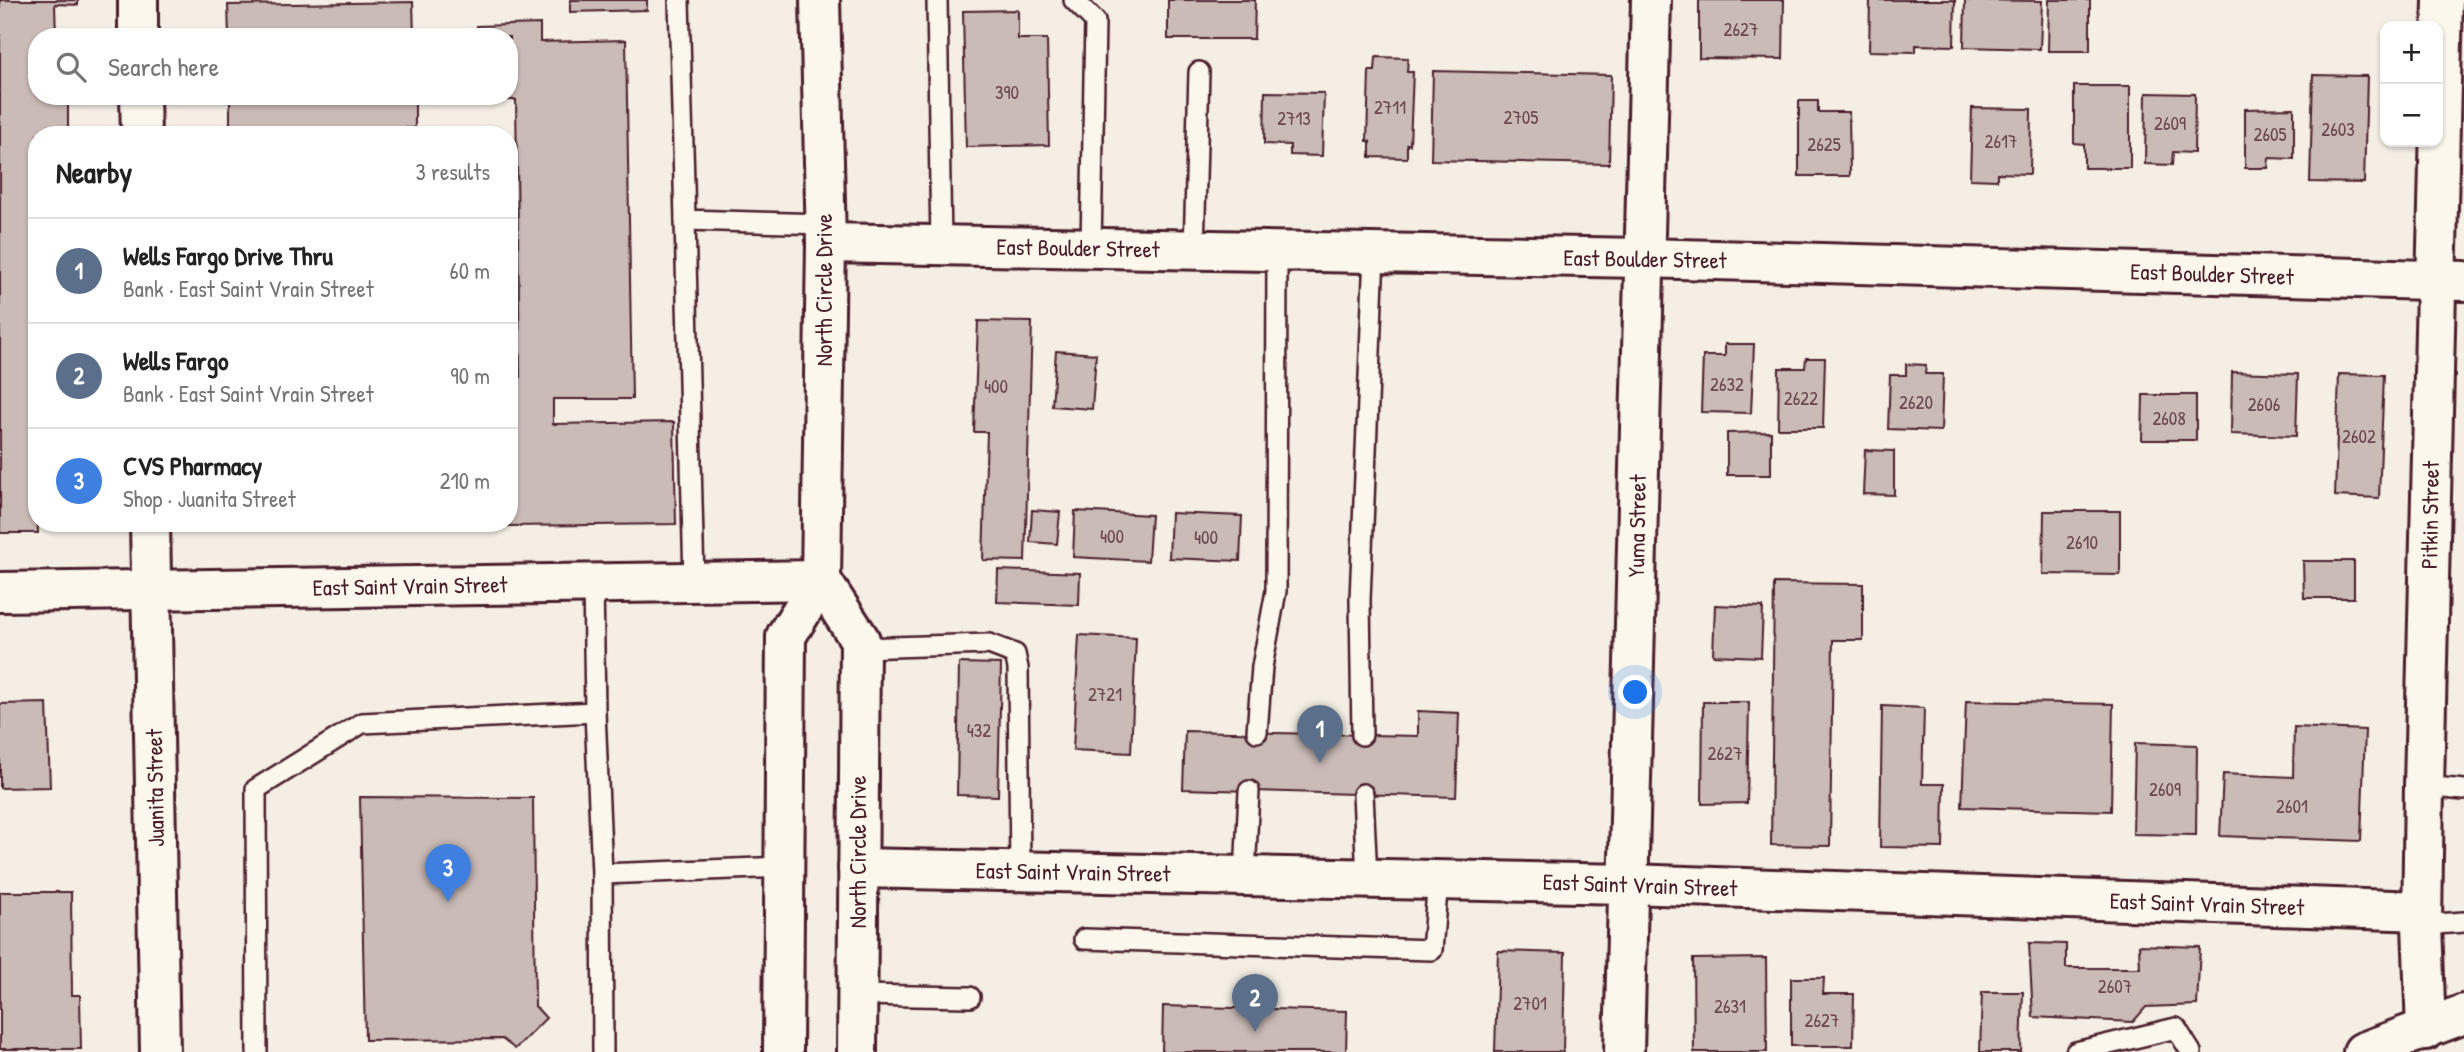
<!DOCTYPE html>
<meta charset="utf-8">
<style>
body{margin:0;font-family:"Patrick Hand",sans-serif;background:#f2f2f2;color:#222}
.controls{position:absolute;right:21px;top:21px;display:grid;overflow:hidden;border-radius:14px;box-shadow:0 2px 5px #0004}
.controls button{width:63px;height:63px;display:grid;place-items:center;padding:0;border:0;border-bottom:2px solid #e0e0e0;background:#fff;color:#222;font:35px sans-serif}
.you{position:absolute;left:1636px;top:693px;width:24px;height:24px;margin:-18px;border:5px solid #fff;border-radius:50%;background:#1a73e8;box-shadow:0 0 0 10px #1a73e833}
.badge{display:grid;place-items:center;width:46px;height:46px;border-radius:50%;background:#4a1f2b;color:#fff;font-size:23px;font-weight:700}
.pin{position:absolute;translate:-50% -58px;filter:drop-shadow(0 2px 4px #0008)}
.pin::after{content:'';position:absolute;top:37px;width:24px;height:21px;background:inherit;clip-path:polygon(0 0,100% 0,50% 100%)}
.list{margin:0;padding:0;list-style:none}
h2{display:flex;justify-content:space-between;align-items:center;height:91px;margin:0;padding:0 28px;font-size:30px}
h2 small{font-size:23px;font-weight:400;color:#767676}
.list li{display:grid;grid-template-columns:46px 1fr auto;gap:21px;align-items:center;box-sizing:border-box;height:105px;padding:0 28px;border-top:2px solid #e0e0e0}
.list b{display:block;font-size:26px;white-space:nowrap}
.list p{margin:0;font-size:23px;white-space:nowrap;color:#767676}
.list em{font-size:23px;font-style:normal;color:#767676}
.icon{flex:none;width:38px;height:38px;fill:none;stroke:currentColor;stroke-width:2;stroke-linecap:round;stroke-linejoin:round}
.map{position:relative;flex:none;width:2464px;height:1052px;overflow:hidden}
.search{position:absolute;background:#fff;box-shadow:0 2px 5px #0004;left:28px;top:28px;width:490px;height:77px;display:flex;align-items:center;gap:18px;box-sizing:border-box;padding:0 24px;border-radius:28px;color:#767676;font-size:26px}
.panel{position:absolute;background:#fff;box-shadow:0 2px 5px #0004;left:28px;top:126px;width:490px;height:406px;border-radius:28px}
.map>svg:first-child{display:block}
.building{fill:#cabbb6;stroke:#4a1f2b;stroke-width:2}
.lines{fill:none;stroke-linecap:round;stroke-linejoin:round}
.lane-casing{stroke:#4a1f2b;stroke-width:24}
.street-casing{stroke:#4a1f2b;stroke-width:44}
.primary-casing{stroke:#4a1f2b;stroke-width:44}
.lane{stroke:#fbf7ec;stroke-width:19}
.street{stroke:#fbf7ec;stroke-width:38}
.primary{stroke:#fbf7ec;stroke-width:38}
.labels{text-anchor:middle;stroke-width:5;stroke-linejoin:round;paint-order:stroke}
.number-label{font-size:19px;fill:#6a464e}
.street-label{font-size:23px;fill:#4a1f2b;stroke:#fbf7ec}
</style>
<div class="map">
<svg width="2464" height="1052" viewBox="0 0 2464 1052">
<rect width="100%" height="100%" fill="#f4eee4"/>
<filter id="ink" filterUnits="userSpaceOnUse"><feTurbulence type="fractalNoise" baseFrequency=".0143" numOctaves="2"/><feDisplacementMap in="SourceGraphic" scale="14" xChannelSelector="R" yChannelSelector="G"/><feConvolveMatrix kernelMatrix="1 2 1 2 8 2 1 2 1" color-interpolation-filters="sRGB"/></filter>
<g filter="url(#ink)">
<!-- building -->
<g class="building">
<polygon points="0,0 78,0 78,5 55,4 56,37 37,37 37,96 58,96 58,100 68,100 68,135 37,135 35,403 38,533 0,533"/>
<polygon points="570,0 647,0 647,10 570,12"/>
<polygon points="1168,0 1255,0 1254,39 1168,39"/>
<polygon points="1699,0 1784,0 1783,59 1699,58"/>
<polygon points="1870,0 1955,0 1954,46 1916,45 1916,52 1869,51"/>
<polygon points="1965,0 2042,1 2040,49 1964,47"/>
<polygon points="2049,0 2090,0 2090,51 2048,51"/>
<polygon points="413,2 414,37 229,37 228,5"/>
<polygon points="1018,10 1018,39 1047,39 1049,145 966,147 963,11"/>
<polygon points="540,24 540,42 626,40 632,399 553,399 553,424 674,422 676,524 509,526 509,377 520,377 516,100 478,100 478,96 509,96 509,37 477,37 477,26"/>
<polygon points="1376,57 1408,58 1407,72 1413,72 1410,145 1407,144 1407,158 1370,157 1370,141 1367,141 1369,71 1375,71"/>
<polygon points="1433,71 1611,75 1609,164 1431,160"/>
<polygon points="2313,75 2367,76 2364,183 2310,182"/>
<polygon points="2074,86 2130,86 2130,168 2084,168 2084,144 2074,143"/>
<polygon points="1265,92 1324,93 1322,156 1290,155 1290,145 1264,144"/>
<polygon points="2146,93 2195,94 2194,153 2173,152 2172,165 2145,164"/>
<polygon points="230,96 415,96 415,128 230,131"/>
<polygon points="1799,101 1818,101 1818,112 1849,112 1850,176 1799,176"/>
<polygon points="1972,108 2031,109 2030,174 1997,173 1997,180 1970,179"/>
<polygon points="2294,108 2294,159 2269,158 2268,168 2245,168 2245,109"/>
<polygon points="978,321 1032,322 1025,561 983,560 987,432 974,432"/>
<polygon points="1725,344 1754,344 1751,413 1701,412 1703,356 1725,356"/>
<polygon points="1056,351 1096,354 1092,409 1052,406"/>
<polygon points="1806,358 1825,358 1823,428 1778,428 1779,368 1805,368"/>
<polygon points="1906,364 1926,365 1925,374 1943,374 1941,431 1888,429 1890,375 1906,375"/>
<polygon points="2232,372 2298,374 2296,436 2231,434"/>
<polygon points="2339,374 2384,375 2379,498 2335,496"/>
<polygon points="2143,395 2196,395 2196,440 2142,440"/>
<polygon points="1771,432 1771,475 1727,475 1727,433"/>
<polygon points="1865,450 1894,451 1894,495 1863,494"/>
<polygon points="1032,510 1060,512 1057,544 1030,542"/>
<polygon points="1075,511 1151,515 1148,561 1073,557"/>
<polygon points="2044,511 2120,511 2120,575 2043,574"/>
<polygon points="1171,513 1242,516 1240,561 1169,558"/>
<polygon points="2303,561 2354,561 2354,598 2304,598"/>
<polygon points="998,570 1080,573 1079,605 997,602"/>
<polygon points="1774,583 1863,584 1863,640 1833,640 1830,846 1771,845"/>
<polygon points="1715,605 1763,607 1761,657 1713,655"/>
<polygon points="1079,635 1136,638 1131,753 1073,750"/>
<polygon points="959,663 1001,664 998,796 957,795"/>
<polygon points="1966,701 2113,704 2111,811 1962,807"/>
<polygon points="1703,702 1749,702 1747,803 1702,804"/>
<polygon points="47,703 50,787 0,788 0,704"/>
<polygon points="1882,706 1924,708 1922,784 1944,784 1943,848 1880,847"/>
<polygon points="1418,711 1459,713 1456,797 1183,789 1185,731 1418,736"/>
<polygon points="2294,727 2365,730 2361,841 2220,836 2223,774 2293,777"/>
<polygon points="2135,743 2197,745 2196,835 2133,834"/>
<polygon points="360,797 533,798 535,1006 546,1018 515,1049 502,1039 365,1040"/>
<polygon points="0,892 71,892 72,995 80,995 81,1049 0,1049"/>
<polygon points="2029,943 2066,944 2066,968 2140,968 2139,945 2200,947 2197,1005 2146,1007 2133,1022 2033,1017"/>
<polygon points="1498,951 1565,953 1563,1052 1495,1052"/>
<polygon points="1766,958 1767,1052 1694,1052 1693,959"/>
<polygon points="1791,978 1824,978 1823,994 1854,994 1853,1046 1791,1046"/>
<polygon points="1982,992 2023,992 2021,1052 1980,1052"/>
<polygon points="1163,1006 1347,1011 1346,1052 1162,1052"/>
</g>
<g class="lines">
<defs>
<g id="lane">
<polyline points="679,0 685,220 825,224"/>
<polyline points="937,0 941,245"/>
<polyline points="1074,0 1095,21 1091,248"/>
<polyline points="685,220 694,582"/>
<polyline points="1194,250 1199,72"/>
<polyline points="859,648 989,644 1015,654 1018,668 1020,871"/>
<polyline points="595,712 602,874 783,867"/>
<polyline points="1257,732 1262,667 1276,591 1277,252"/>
<polyline points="1362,735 1360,600 1374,253"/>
<polyline points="2424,786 2464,790"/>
<polyline points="1363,794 1367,878"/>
<polyline points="602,874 603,1052"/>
<polyline points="1245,876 1249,791"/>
<polyline points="2422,925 2464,922"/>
<polyline points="1084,939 1432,950 1438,880"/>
<polyline points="857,995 970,997"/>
<polyline points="257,1052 256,789 362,723 595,712 593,583"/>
<polyline points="2076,1052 2176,1028 2191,1052"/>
</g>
<g id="street">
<polyline points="138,0 138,37"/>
<polyline points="140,96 141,135"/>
<polyline points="826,243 1643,258 2464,281"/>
<polyline points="150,523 160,1052"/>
<polyline points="0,592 821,580"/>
<polyline points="858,868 1629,884 2422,911"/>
<polyline points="2426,1030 2422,925 2424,786 2443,0"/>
<polyline points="1624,1052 1651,0"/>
</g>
<g id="primary">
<polyline points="821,580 860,640 857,1052"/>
<polyline points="783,1052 786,636 821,580 826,243 820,0"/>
<polyline points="2363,1052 2464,1014"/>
</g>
</defs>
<!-- lane casing -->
<use href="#lane" class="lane-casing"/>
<!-- street casing -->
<use href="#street" class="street-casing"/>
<!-- primary casing -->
<use href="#primary" class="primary-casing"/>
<!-- lane -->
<use href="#lane" class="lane"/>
<!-- street -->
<use href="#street" class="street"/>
<!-- primary -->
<use href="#primary" class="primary"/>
</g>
</g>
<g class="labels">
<!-- number labels -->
<g class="number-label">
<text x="1741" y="36">2627</text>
<text x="1007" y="99">390</text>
<text x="1390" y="114">2711</text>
<text x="1521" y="124">2705</text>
<text x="1294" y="125">2713</text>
<text x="2170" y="130">2609</text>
<text x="2338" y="136">2603</text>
<text x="2270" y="141">2605</text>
<text x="2001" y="148">2617</text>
<text x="1824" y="151">2625</text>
<text x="1727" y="391">2632</text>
<text x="996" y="393">400</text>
<text x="1801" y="405">2622</text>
<text x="1916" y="409">2620</text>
<text x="2264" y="411">2606</text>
<text x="2169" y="425">2608</text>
<text x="2359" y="443">2602</text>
<text x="1112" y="543">400</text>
<text x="1206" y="544">400</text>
<text x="2082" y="549">2610</text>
<text x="1105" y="701">2721</text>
<text x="979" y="737">432</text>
<text x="1725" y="760">2627</text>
<text x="2165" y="796">2609</text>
<text x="2292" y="813">2601</text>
<text x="2115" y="993">2607</text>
<text x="1530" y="1010">2701</text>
<text x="1730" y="1013">2631</text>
<text x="1822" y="1027">2627</text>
</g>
<!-- street labels -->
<g class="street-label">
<text transform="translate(1078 248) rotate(1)" y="8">East Boulder Street</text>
<text transform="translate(1645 259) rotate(1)" y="8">East Boulder Street</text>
<text transform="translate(2212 274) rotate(2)" y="8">East Boulder Street</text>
<text transform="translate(824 290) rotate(-90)" y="8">North Circle Drive</text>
<text transform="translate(2430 515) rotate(-89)" y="8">Pitkin Street</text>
<text transform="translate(1637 526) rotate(-89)" y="8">Yuma Street</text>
<text transform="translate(410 586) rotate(-1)" y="8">East Saint Vrain Street</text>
<text transform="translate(155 788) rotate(-91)" y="8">Juanita Street</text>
<text transform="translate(858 852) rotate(-90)" y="8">North Circle Drive</text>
<text transform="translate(1073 872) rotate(1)" y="8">East Saint Vrain Street</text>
<text transform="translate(1640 885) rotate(2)" y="8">East Saint Vrain Street</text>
<text transform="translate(2207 904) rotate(2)" y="8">East Saint Vrain Street</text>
</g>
</g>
</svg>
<div class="controls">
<button>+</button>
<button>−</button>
</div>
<div class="you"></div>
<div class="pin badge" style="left:1320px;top:763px;background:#5c6f8a">1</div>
<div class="pin badge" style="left:1255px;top:1032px;background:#5c6f8a">2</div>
<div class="pin badge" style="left:448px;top:902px;background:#3f7fe0">3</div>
<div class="search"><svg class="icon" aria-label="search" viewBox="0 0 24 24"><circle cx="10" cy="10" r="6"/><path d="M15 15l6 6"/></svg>Search here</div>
<section class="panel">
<h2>Nearby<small>3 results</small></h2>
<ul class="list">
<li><span class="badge" style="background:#5c6f8a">1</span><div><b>Wells Fargo Drive Thru</b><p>Bank · East Saint Vrain Street</p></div><em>60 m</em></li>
<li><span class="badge" style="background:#5c6f8a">2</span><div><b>Wells Fargo</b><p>Bank · East Saint Vrain Street</p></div><em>90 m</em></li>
<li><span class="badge" style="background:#3f7fe0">3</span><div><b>CVS Pharmacy</b><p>Shop · Juanita Street</p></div><em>210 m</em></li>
</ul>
</section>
</div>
